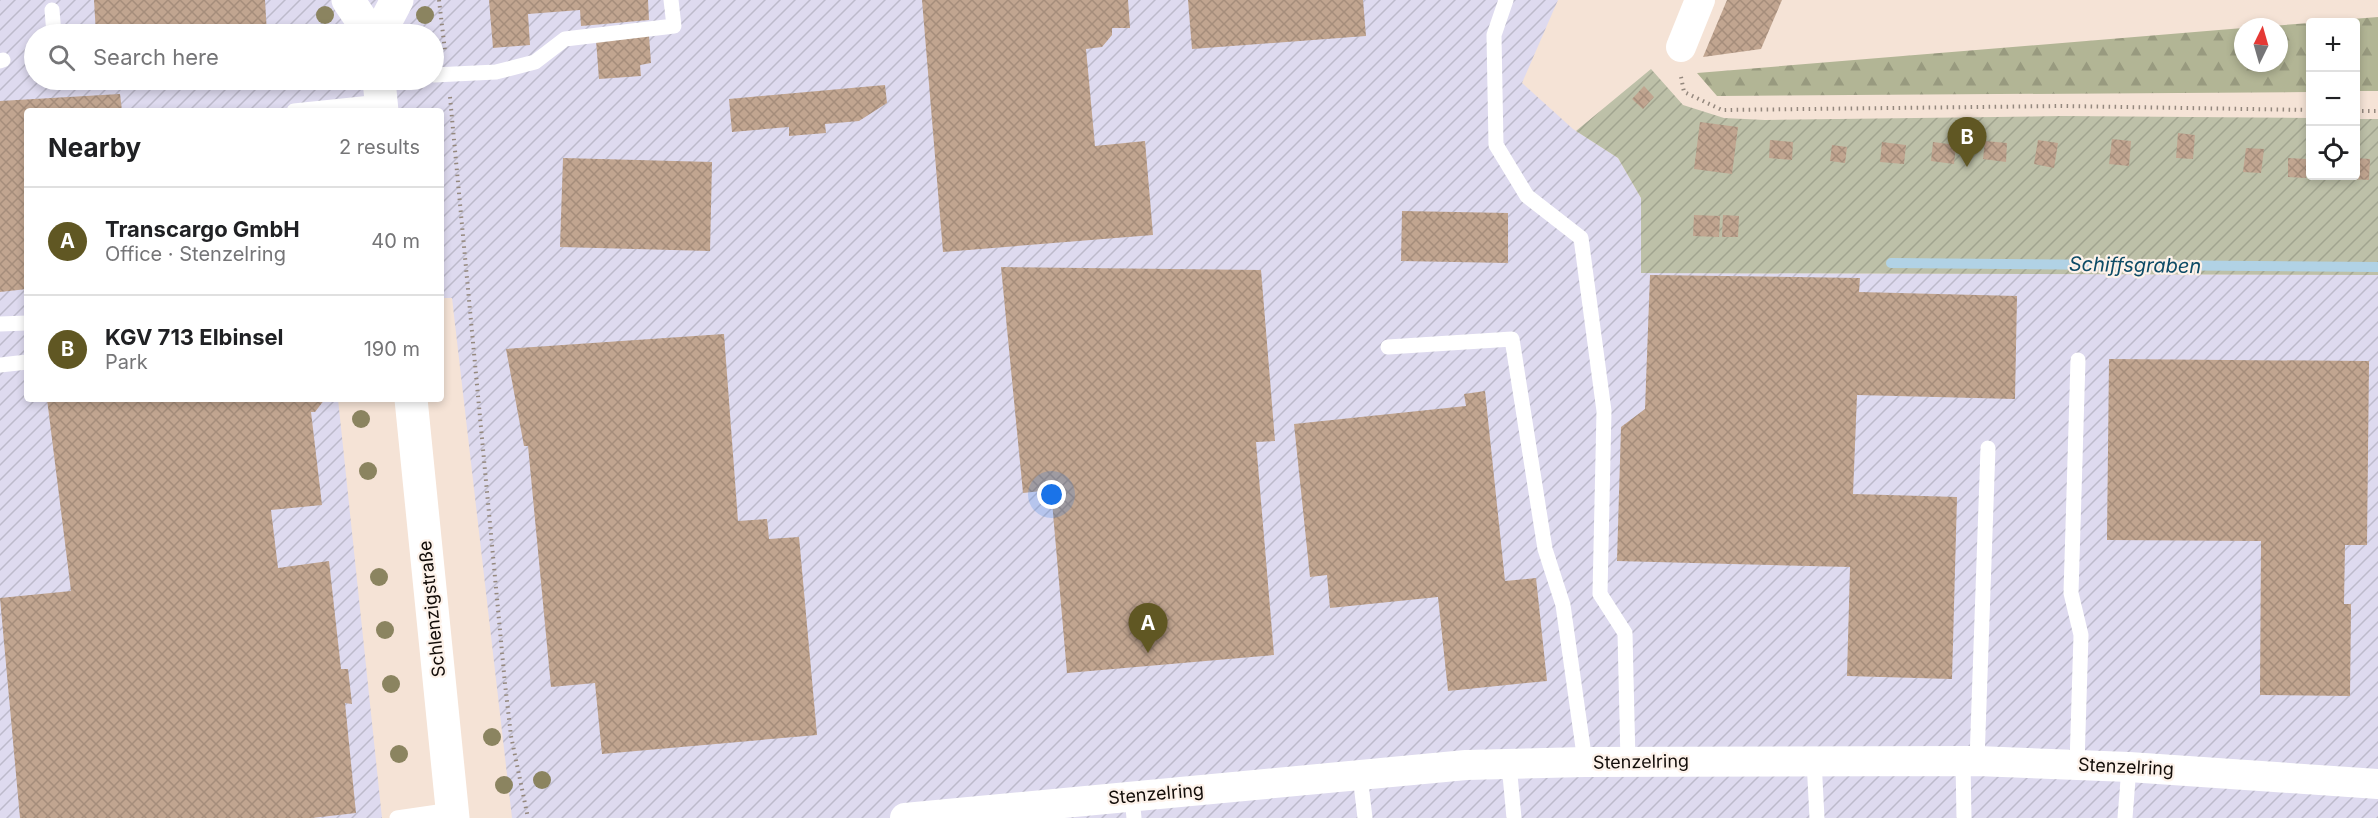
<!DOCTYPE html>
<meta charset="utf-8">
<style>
body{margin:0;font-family:Inter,sans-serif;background:#f6f6f6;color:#202124}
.controls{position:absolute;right:18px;top:18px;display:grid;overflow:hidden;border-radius:6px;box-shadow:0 3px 9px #0003}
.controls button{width:54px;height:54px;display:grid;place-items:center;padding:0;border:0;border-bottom:2px solid #e0e0e0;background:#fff;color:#202124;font:30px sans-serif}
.compass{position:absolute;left:2234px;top:18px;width:54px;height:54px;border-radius:50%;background:#fff;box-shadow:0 3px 9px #0003;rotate:5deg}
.you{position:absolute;left:1052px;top:495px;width:21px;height:21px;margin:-15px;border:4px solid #fff;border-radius:50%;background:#1a73e8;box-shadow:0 0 0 9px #1a73e833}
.badge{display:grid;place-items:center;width:39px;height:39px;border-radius:50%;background:#605723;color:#fff;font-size:20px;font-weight:700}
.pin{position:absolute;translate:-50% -50px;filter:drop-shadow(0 2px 3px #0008)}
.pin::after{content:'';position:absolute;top:32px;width:21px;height:18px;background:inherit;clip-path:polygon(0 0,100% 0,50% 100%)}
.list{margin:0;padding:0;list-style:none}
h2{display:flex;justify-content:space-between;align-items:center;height:78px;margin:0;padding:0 24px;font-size:26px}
h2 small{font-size:20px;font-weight:400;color:#757577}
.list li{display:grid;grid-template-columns:39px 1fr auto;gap:18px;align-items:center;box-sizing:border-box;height:108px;padding:0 24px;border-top:2px solid #e0e0e0}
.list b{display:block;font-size:22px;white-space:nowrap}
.list p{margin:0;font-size:20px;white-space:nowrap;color:#757577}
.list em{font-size:20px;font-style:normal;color:#757577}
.icon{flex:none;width:33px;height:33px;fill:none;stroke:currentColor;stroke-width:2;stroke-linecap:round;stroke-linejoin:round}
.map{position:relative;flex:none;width:2378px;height:818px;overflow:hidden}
.search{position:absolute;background:#fff;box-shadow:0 3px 9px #0003;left:24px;top:24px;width:420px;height:66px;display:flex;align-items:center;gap:15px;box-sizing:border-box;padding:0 21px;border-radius:33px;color:#757577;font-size:22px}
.panel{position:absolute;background:#fff;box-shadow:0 3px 9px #0003;left:24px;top:108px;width:420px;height:294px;border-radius:6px}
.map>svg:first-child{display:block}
.industrial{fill:url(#industrial-furrows);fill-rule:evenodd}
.forest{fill:url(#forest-firs)}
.garden{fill:url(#garden-furrows)}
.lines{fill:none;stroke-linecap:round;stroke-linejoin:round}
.stream{stroke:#b1d2e5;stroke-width:10}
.building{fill:url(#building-cross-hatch)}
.path{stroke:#94887e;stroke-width:4;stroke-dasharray:1.5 4.5;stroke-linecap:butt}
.service{stroke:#fff;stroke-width:15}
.minor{stroke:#fff;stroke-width:30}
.tertiary{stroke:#fff;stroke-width:33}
.tree{fill:#8b8460}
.labels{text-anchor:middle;stroke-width:4.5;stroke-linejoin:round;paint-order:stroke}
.street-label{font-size:18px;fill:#120c08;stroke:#fdf2ea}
.water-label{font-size:20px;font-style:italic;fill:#0d4b66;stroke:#fdf2ea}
</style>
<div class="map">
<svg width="2378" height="818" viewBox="0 0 2378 818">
<defs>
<pattern id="industrial-furrows" width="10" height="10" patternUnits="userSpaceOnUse" patternTransform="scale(1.5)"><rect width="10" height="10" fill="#dedaef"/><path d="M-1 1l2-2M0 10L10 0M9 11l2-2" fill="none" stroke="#bdbacb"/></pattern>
<pattern id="forest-firs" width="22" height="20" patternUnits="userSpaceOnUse" patternTransform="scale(1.5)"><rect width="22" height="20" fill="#b2b595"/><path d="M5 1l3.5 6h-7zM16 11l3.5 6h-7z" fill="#989a7f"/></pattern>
<pattern id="garden-furrows" width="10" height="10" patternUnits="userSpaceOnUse" patternTransform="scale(1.5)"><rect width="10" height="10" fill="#bdc0a8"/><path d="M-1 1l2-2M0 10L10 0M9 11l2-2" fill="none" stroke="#a1a48f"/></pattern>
<pattern id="building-cross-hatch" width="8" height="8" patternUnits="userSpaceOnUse" patternTransform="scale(1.5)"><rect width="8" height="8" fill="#c1a590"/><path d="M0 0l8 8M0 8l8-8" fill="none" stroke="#a58d7b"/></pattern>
</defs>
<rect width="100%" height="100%" fill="#f5e3d6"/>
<!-- industrial -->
<path class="industrial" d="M 0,0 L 1558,0 L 1522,83 L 1573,129 L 1618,158 L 1641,198 L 1641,273 L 2378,275 L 2378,818 L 512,818 L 452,298 L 441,298 L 441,111 L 27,111 L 27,399 L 338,399 L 382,818 L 0,818 ZM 34,34 L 434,34 L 434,80 L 34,80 Z"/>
<!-- forest -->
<g class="forest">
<polygon points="2378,17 2378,91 2356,91 2356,22 2314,22"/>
<polygon points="2310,23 2310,92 1717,96 1697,73 2243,28 2243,63 2279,63 2279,27 2257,27"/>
</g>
<!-- garden -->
<polygon class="garden" points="1651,69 1683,105 1724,118 1765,120 2062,116 2310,118 2310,176 2356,176 2356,119 2378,119 2378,275 1641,273 1641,198 1618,158 1576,131"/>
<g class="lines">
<!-- stream -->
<polyline class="stream" points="1891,263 2378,267"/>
</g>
<!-- building -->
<g class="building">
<polygon points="94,0 265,0 267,34 96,34"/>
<polygon points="489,0 648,0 649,20 581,26 580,10 528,14 530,45 493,48"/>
<polygon points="922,0 1128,0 1130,28 1112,28 1112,35 1102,47 1086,49 1095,146 1145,141 1153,235 943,252"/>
<polygon points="1188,0 1363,0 1366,36 1192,49"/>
<polygon points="1727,0 1782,0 1761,49 1703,57"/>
<polygon points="649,36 651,63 640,65 641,76 599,79 596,40"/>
<polygon points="885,85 887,103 859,121 825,124 826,133 789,136 789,127 732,132 729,99"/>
<polygon points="1644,86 1654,97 1643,109 1632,99"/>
<polygon points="120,94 122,111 27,111 27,289 0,292 0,101"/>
<polygon points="1700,122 1738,127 1732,174 1694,169"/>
<polygon points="2178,133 2195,135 2193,159 2176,158"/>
<polygon points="2112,139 2131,141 2129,166 2109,164"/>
<polygon points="1770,140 1793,142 1792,160 1769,158"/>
<polygon points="2038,140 2058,143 2054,168 2034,164"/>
<polygon points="1985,141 2007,143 2006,162 1983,159"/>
<polygon points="1882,142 1906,145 1904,164 1880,162"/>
<polygon points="1933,142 1956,145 1954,164 1931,161"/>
<polygon points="1832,145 1847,147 1845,163 1830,161"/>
<polygon points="2246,148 2264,149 2261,173 2243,172"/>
<polygon points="563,158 712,162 710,251 560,247"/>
<polygon points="2288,158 2306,159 2306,178 2288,177"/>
<polygon points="2356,158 2370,159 2369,180 2351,179 2352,176 2356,176"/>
<polygon points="1402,211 1508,213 1508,263 1401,261"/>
<polygon points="1694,215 1720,216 1719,237 1693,236"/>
<polygon points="1723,215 1739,216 1738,237 1722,237"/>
<polygon points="1001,267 1261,270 1275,441 1256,442 1274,655 1067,673 1051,490 1023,493"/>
<polygon points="1650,275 1860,278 1859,292 2017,296 2015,399 1857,395 1853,494 1957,497 1952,679 1847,676 1850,567 1617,561 1621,427 1645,409"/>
<polygon points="724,334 738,521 767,519 769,539 799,537 817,735 602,754 595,683 551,687 528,446 524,446 506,349"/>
<polygon points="2109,359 2369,361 2367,545 2345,545 2344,604 2351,604 2350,696 2260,695 2261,541 2107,540"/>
<polygon points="1485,391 1505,581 1536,578 1547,681 1448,691 1438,597 1330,608 1327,575 1310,577 1294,424 1466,406 1464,394"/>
<polygon points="47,399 325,399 315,412 311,412 322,505 271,510 278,568 329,561 341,669 348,669 352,704 345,703 356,813 312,818 20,818 0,598 71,591"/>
</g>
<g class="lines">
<!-- path -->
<g class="path">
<polyline points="439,0 445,51"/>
<polyline points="1681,77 1684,92 1722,110 2062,106 2310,110"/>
<polyline points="450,97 505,684 511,736 528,818"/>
<polyline points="2356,111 2378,111"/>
</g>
<!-- service -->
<g class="service">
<polyline points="1506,0 1494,35 1496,145 1527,196 1581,238 1604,411 1600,594 1625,633 1628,762"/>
<polyline points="52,10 54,34"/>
<polyline points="0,61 3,60"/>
<polyline points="434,75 496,72 535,62 565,39 674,26 671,0"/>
<polyline points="294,111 381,102"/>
<polyline points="0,324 27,323"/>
<polyline points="1388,347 1512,339 1545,549 1563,605 1585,762"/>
<polyline points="0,365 27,362"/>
<polyline points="1814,760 1817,818"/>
<polyline points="1963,761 1964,818"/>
<polyline points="1977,761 1988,448"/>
<polyline points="1509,764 1514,818"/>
<polyline points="2077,764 2081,635 2071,593 2078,360"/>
<polyline points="1360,775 1365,818"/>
<polyline points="1132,797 1134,818"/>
<polyline points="397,818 452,810"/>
<polyline points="2125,818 2129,767"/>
</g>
<!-- minor -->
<g class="minor">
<polyline points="1681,47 1700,0"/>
<polyline points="905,818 1466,765 1585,762 1977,761 2129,767 2378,784"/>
</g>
<!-- tertiary -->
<g class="tertiary">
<polyline points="348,0 371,34"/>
<polyline points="379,34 397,0"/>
<polyline points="379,80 382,111"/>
<polyline points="411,399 453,818"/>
</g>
</g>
<!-- trees -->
<g class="tree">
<circle cx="325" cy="15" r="9"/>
<circle cx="425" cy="15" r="9"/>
<circle cx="361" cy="419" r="9"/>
<circle cx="368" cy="471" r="9"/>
<circle cx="379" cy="577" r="9"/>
<circle cx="385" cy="630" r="9"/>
<circle cx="391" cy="684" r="9"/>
<circle cx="492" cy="737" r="9"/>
<circle cx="399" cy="754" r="9"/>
<circle cx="542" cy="780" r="9"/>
<circle cx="504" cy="785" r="9"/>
</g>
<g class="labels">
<!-- street labels -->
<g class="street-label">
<text transform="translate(432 609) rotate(-96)" y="6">Schlenzigstraße</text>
<text transform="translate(1641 762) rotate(-1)" y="6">Stenzelring</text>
<text transform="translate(2126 767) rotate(3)" y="6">Stenzelring</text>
<text transform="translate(1156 794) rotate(-5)" y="6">Stenzelring</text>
</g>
<!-- water labels -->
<g class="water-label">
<text transform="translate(2135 265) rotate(1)" y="7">Schiffsgraben</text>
</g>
</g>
</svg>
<div class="controls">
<button>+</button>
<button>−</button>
<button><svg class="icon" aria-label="locate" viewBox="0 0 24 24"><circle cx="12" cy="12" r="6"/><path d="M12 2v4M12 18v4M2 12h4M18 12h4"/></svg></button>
</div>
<svg class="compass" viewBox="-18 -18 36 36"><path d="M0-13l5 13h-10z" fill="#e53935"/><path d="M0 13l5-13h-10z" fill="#757577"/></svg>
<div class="you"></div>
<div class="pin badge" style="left:1148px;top:653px">A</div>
<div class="pin badge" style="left:1967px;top:167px">B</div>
<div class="search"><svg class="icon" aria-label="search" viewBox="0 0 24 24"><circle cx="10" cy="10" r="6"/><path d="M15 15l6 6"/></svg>Search here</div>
<section class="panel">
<h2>Nearby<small>2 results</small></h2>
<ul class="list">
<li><span class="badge">A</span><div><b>Transcargo GmbH</b><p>Office · Stenzelring</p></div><em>40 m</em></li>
<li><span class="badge">B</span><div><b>KGV 713 Elbinsel</b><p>Park</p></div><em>190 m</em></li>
</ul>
</section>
</div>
